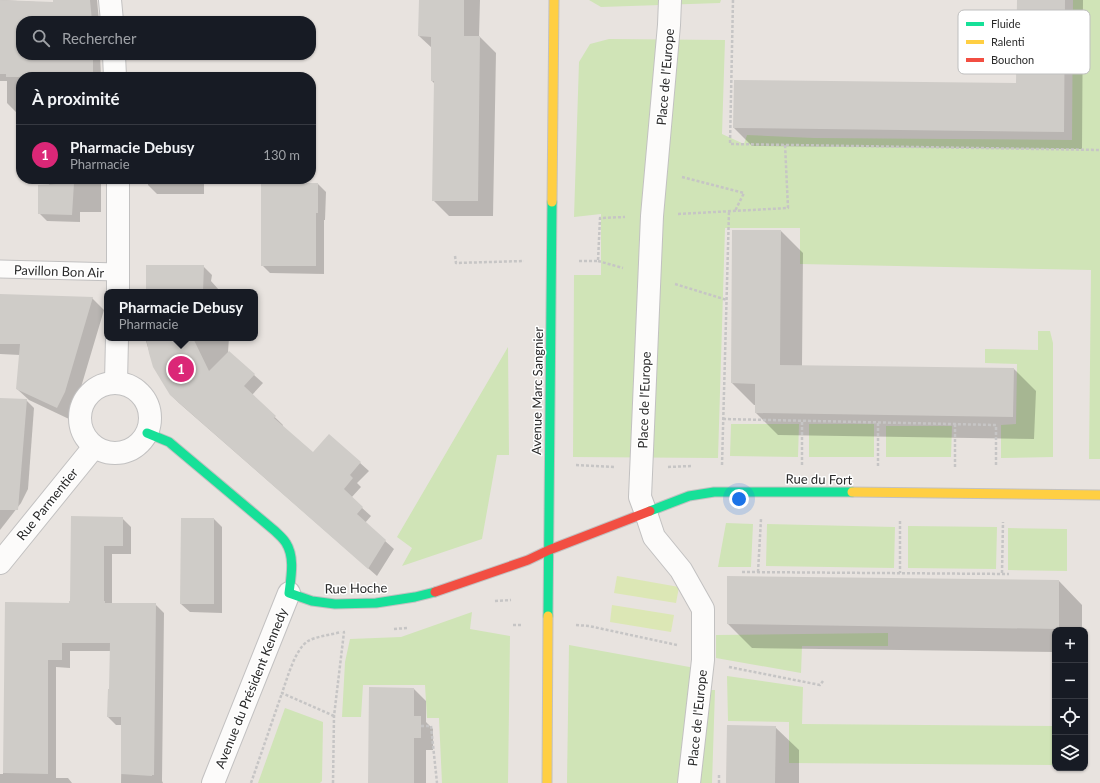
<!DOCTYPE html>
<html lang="fr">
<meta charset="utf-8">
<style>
body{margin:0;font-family:Lato,sans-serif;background:#20242c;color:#f1f3f6}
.controls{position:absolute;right:12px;bottom:12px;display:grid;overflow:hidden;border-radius:8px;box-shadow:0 1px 3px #0004}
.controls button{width:36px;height:36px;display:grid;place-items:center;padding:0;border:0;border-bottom:1px solid #363941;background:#171b24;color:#f1f3f6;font:20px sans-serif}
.you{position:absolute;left:739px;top:499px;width:14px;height:14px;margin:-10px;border:3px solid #fff;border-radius:50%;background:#1a73e8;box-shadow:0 0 0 6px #1a73e833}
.badge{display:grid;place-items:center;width:26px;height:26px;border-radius:50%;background:#db2777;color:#fff;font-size:13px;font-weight:700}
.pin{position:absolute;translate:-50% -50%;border:2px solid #fff;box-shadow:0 1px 4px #0006}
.popup{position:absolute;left:104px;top:289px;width:154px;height:52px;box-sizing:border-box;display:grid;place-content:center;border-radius:8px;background:#171b24;filter:drop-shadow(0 1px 3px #0005);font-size:13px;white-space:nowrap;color:#9ea1a6}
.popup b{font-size:15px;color:#f1f3f6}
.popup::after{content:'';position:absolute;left:50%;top:100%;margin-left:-8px;border:8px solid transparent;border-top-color:#171b24}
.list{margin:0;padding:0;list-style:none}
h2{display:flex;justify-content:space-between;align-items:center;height:52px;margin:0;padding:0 16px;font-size:17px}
h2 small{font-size:13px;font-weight:400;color:#9ea1a6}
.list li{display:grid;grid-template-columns:26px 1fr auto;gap:12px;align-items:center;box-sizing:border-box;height:60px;padding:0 16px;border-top:1px solid #363941}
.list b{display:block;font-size:15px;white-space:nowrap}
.list p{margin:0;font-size:13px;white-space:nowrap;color:#9ea1a6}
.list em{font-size:13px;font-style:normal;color:#9ea1a6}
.icon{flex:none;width:22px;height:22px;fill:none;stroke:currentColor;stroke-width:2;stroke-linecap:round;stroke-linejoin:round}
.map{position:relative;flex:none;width:1100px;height:783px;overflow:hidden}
.search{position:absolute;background:#171b24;box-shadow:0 1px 3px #0004;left:16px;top:16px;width:300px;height:44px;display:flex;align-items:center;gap:10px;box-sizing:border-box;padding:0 14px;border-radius:16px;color:#9ea1a6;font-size:15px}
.panel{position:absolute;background:#171b24;box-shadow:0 1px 3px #0004;left:16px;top:72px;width:300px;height:112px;border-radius:16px}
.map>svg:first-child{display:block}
.green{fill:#d0e4b7}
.pitch{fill:#dce7b5}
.shadow{fill:#0003}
.building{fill:#cfccc8}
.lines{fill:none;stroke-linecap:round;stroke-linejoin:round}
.lane-casing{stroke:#c2c1c1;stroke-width:19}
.street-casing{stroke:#c2c1c1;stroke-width:24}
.fast-casing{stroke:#c2c1c1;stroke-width:11}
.slow-casing{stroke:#c2c1c1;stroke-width:11}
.jam-casing{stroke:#c2c1c1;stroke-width:11}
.path{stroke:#c6c5c5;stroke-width:2.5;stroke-dasharray:3 2;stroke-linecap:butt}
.lane{stroke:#fcfbfa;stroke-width:17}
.street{stroke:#fcfbfa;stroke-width:22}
.fast{stroke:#16e098;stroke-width:9}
.slow{stroke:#ffcf43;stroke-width:9}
.jam{stroke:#f24e42;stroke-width:9}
.labels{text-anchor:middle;stroke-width:3;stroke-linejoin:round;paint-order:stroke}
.street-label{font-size:13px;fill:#2a2a2a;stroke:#fff}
.key{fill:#fff;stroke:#bfbfbf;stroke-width:1}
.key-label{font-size:11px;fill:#2a2a2a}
</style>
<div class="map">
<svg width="1100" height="783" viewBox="0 0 1100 783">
<rect width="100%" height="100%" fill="#e8e3df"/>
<!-- green -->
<g class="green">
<polygon points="589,0 721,0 720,3 601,7"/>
<polygon points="1073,0 1100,0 1100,459 1089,459 1091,270 800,264 800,228 725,228 718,458 573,457 574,275 601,275 601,214 574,217 579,62 590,44 609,39 725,40 722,134 744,144 747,135 814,138 1072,140"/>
<polygon points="1038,331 1050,331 1053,343 1053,457 1001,458 1001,425 1016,424 1017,364 985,363 985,349 1038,350"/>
<polygon points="508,347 509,455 497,455 482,539 402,566 412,548 397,537"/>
<polygon points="731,424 799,424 798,457 730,456"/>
<rect x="809" y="424" width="65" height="33"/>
<polygon points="886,426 952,426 951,457 886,457"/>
<polygon points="726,523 753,524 751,567 718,567"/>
<polygon points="767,524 895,527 894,568 766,566"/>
<polygon points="908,526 997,527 996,569 908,568"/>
<polygon points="1008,528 1067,529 1067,571 1008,570"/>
<polygon points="472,612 470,629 510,636 508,783 442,783 439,718 427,718 425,685 363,685 361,717 342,717 345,662 350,639 401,637"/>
<polygon points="888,633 888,646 802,646 801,673 716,658 716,635"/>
<polygon points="569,645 695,668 680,783 567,783"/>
<polygon points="727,676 803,687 802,724 1055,726 1055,765 789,763 789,722 728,721"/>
<polygon points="709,690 715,690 712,783 698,783"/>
<polygon points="285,708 323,722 322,781 320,783 258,783"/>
</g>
<!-- pitch -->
<g class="pitch">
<polygon points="617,576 679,587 676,603 614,593"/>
<polygon points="612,605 674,615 671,632 610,622"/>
</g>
<!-- shadow -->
<g class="shadow">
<polygon points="0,0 54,3 54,0 97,0 99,21 21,21 21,55 100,55 101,77 21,77 21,136 17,132 18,114 7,103 7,81 0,81"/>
<polygon points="420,0 480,0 479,36 496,53 493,216 449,216 433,200 435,84 432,81 432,48 419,36"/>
<polygon points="1018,0 1083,0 1082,149 752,146 734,128 1017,84"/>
<polygon points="50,179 101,179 101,212 80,212 80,222 47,221 39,213 49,185"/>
<polygon points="148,179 204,179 204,194 157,194 148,185"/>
<polygon points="318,184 326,192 325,220 324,220 324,274 270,273 262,265"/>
<polygon points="781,231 803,253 802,367 1014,369 1036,391 1034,439 778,435 756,413 756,405 754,405 732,383"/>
<polygon points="203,266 212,275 211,281 219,290 220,290 223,292 147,292"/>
<polygon points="0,295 92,298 104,310 76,404 69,419 29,400 17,389 20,355 0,354"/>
<polygon points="146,338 229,338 228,352 263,383 252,395 283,425 282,427 313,454 329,435 369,471 357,483 361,487 351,498 371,516 365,523 394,549 377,576 179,403 171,395 154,367 146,341"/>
<polygon points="0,399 26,400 34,408 28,489 21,503 0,530"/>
<polygon points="72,517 122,518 131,527 131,554 112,554 112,604 155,604 164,613 162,781 163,783 121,783 122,725 116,725 108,717 110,690 111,651 70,651 70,668 56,667 56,778 68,778 72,783 0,783 0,774 3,774 3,773 4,773 6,603 70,604 71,602"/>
<polygon points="214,519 222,527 222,613 190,612 181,604"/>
<polygon points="1059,581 1082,605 1082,630 1055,630 1055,652 752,648 728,624"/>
<polygon points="414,689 426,701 426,722 433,729 433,750 426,750 426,783 369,783"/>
<polygon points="775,727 799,750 799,783 727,783"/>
</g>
<!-- building -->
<g class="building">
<polygon points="0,0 53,2 53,0 90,0 92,21 21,21 21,55 93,55 93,77 6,77 6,74 0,74"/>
<polygon points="419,0 464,0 464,36 480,36 478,201 432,201 434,81 431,81 431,37 418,36"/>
<polygon points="1017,0 1065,0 1064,132 733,128 734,80 1016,83"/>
<polygon points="74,183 72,215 38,214 38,185"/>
<polygon points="261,183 318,183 318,213 316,213 316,266 261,266"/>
<polygon points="732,230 781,230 780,365 1014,368 1013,417 755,413 755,384 731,383"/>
<polygon points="146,265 204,265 203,292 146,292"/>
<polygon points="0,294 93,297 65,392 57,408 16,389 20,344 0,344"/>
<polygon points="146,338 193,338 209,371 229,351 255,374 244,386 276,416 274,418 313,452 329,434 361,462 350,475 353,478 344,489 363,507 357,514 386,540 368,569 170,395 153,367 149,353"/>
<polygon points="0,398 27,399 18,510 0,510"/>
<polygon points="71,516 123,517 123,546 104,546 104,601 105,601 105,603 156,603 154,775 152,775 152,776 121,774 121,717 107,717 108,689 109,689 110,643 62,643 62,660 48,660 48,774 3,773 5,602 69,603 69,601 70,601"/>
<polygon points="181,518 214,518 214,604 180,604"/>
<polygon points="727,576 1059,580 1059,629 727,624"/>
<polygon points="369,687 414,688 414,716 421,716 421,738 414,738 414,783 368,783"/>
<polygon points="727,725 776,726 775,783 726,783"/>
</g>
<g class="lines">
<defs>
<polyline id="lane" points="0,269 118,272"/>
<g id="street">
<polyline points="110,0 112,21"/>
<polyline points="670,0 669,25 652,216 640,497 646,513 654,537 681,570 703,609 703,660 689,783"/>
<polyline points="114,55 115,77"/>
<polyline points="118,179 118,292"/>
<polyline points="116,382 117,338"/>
<circle cx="115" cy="418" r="35"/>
<polyline points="0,563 94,447"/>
<polyline points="213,783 289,593"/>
</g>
<g id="fast">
<path d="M 147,433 L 169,442 L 275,531 C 279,535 283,538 286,543 C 295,557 291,577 289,593 L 312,601 L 335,604 L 376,603 L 415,597 L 435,592"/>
<polyline points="650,511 689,496 714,492 852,492"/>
<polyline points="548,616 552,202"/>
</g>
<g id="slow">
<polyline points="552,202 554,0"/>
<polyline points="852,492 1100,495"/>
<polyline points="547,783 548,616"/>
</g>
<polyline id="jam" points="435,592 528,560 549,550 650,511"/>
</defs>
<!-- lane casing -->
<use href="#lane" class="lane-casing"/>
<!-- street casing -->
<use href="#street" class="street-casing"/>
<!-- fast casing -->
<use href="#fast" class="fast-casing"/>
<!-- slow casing -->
<use href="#slow" class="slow-casing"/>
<!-- jam casing -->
<use href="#jam" class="jam-casing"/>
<!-- path -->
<g class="path">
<polyline points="733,0 730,144 1100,150"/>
<polyline points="682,177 744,193 735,211"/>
<polyline points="678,214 788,208 785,144"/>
<polyline points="455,256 456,263 524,261"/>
<polyline points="579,261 598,261 600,218 625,217"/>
<polyline points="598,261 623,268"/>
<polyline points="675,284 727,300"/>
<polyline points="723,419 996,425 996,467"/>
<polyline points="878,423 878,466"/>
<polyline points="955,424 955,467"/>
<polyline points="576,465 615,467"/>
<polyline points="722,465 729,211"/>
<polyline points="802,465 802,421"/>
<polyline points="668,467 691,466"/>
<polyline points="900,521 900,573"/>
<polyline points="742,572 1009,574"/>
<polyline points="758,572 761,519"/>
<polyline points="1002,573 1003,522"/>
<polyline points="495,601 511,600"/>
<polyline points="513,625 523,625"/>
<polyline points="576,625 589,626 677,645"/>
<polyline points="394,629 407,628"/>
<polyline points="729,667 820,685 823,681"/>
<path d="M 334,716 L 282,693 C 287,679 295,649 308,641 C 317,636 331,635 341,632"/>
<polyline points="421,726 431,726 437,783"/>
<polyline points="251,783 282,693"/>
<polyline points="333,783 334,716 344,632 345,632"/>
<polyline points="719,783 719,774"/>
</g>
<!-- lane -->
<use href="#lane" class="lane"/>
<!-- street -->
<use href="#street" class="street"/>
<!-- fast -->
<use href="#fast" class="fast"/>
<!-- slow -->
<use href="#slow" class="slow"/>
<!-- jam -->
<use href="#jam" class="jam"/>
</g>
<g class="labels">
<!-- street labels -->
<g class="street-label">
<text transform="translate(665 77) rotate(-85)" y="5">Place de l'Europe</text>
<text transform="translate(59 271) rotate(2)" y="5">Pavillon Bon Air</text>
<text transform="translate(537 391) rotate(-89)" y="5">Avenue Marc Sangnier</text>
<text transform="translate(644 400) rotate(-88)" y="5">Place de l'Europe</text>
<text transform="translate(819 479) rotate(1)" y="5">Rue du Fort</text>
<text transform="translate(47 504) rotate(-51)" y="5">Rue Parmentier</text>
<text transform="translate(356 588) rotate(-1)" y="5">Rue Hoche</text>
<text transform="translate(251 688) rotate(-68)" y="5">Avenue du Président Kennedy</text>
<text transform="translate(697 718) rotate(-84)" y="5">Place de l'Europe</text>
</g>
</g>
<!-- legend -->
<rect x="958" y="10" width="132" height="64" rx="6" class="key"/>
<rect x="966" y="22" width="18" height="4" fill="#16e098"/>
<rect x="966" y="40" width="18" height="4" fill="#ffcf43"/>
<rect x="966" y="58" width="18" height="4" fill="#f24e42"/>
<g class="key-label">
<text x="991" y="28">Fluide</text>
<text x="991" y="46">Ralenti</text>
<text x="991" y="64">Bouchon</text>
</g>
</svg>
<div class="controls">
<button>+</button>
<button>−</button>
<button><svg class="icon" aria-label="locate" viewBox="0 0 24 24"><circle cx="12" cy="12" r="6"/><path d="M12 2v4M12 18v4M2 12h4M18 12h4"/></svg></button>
<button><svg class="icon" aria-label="layers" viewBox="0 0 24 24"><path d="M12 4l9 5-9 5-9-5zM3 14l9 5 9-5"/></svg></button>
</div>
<div class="you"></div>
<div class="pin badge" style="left:181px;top:369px">1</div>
<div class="popup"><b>Pharmacie Debusy</b>Pharmacie</div>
<div class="search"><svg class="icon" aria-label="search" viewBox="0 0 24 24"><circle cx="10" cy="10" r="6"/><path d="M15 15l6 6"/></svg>Rechercher</div>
<section class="panel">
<h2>À proximité<small></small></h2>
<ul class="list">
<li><span class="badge">1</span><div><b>Pharmacie Debusy</b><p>Pharmacie</p></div><em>130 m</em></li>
</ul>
</section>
</div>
